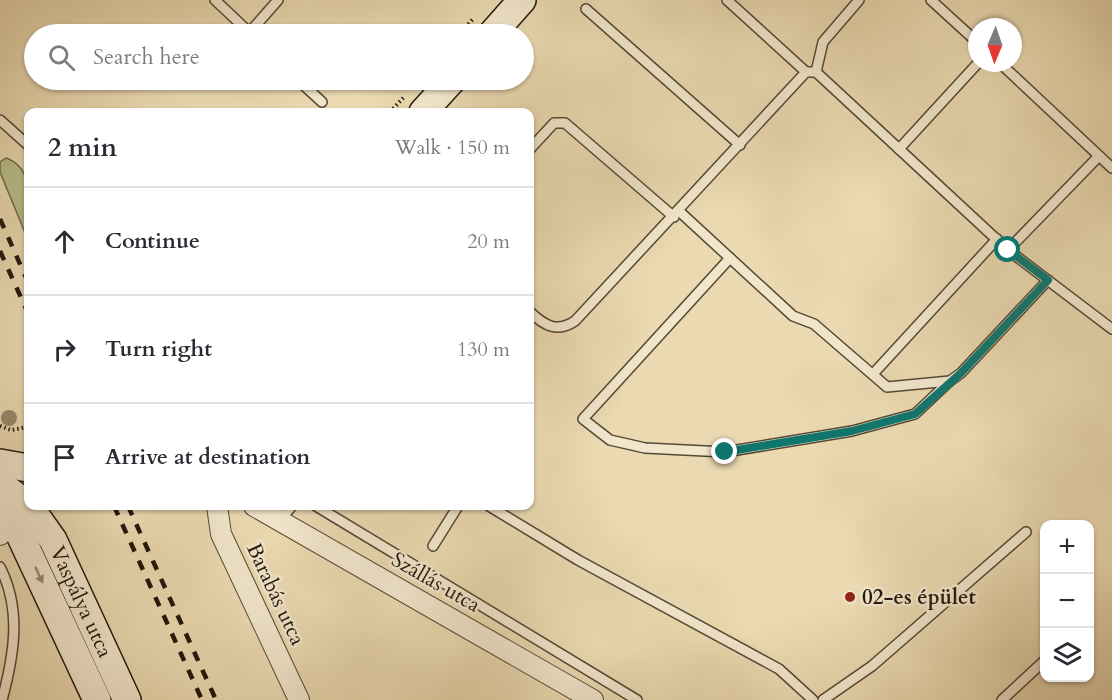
<!DOCTYPE html>
<meta charset="utf-8">
<style>
body{margin:0;font-family:Cardo,serif;background:#f2f2f3;color:#2b2b33}
.controls{position:absolute;right:18px;bottom:18px;display:grid;overflow:hidden;border-radius:12px;box-shadow:0 2px 4px #0004}
.controls button{width:54px;height:54px;display:grid;place-items:center;padding:0;border:0;border-bottom:2px solid #e1e1e2;background:#fff;color:#2b2b33;font:30px sans-serif}
.compass{position:absolute;left:968px;top:18px;width:54px;height:54px;border-radius:50%;background:#fff;box-shadow:0 2px 4px #0004;rotate:182deg}
.stop{position:absolute;width:18px;height:18px;margin:-14px;border:4px solid #0f766e;border-radius:50%;background:#fff}
.stop.end{background:#0f766e;border-color:#fff;box-shadow:0 2px 6px #0008}
.list{margin:0;padding:0;list-style:none}
h2{display:flex;justify-content:space-between;align-items:center;height:78px;margin:0;padding:0 24px;font-size:26px}
h2 small{font-size:20px;font-weight:400;color:#7c7c81}
.list li{display:grid;grid-template-columns:39px 1fr auto;gap:18px;align-items:center;box-sizing:border-box;height:108px;padding:0 24px;border-top:2px solid #e1e1e2}
.list b{display:block;font-size:22px;white-space:nowrap}
.list em{font-size:20px;font-style:normal;color:#7c7c81}
.icon{flex:none;width:33px;height:33px;fill:none;stroke:currentColor;stroke-width:2;stroke-linecap:round;stroke-linejoin:round}
.map{position:relative;flex:none;width:1112px;height:700px;overflow:hidden}
.search{position:absolute;background:#fff;box-shadow:0 2px 4px #0004;left:24px;top:24px;width:510px;height:66px;display:flex;align-items:center;gap:15px;box-sizing:border-box;padding:0 21px;border-radius:33px;color:#7c7c81;font-size:22px}
.panel{position:absolute;background:#fff;box-shadow:0 2px 4px #0004;left:24px;top:108px;width:510px;height:402px;border-radius:12px}
.map>svg:first-child{display:block}
.green{fill:#b7bf8b;stroke:#6c6b4c;stroke-width:1.5}
.lines{fill:none;stroke-linecap:round;stroke-linejoin:round}
.lane-casing{stroke:#544835;stroke-width:12}
.street-casing{stroke:#544835;stroke-width:22}
.secondary-casing{stroke:#22170c;stroke-width:30}
.path{stroke:#22170c;stroke-width:4;stroke-dasharray:1.5 3;stroke-linecap:butt}
.lane{stroke:#f1e6cc;stroke-width:9}
.street{stroke:#f1e6cc;stroke-width:20}
.secondary{stroke:#f1e6cc;stroke-width:27}
.rail{stroke:#22170c;stroke-width:4.5;stroke-dasharray:10 10;stroke-linecap:butt}
.tree{fill:#958a6b}
.oneway{fill:#948976}
.route{stroke:#0f766e;stroke-width:8}
.poi-dot{fill:#8f2418;stroke:#f1e6cc;stroke-width:2}
.labels{text-anchor:middle;stroke-width:5;stroke-linejoin:round;paint-order:stroke}
.street-label{font-size:21px;fill:#22170c;stroke:#f1e6cc}
.poi-label{font-size:21px;font-weight:bold;fill:#22170c;stroke:#f1e6cc;text-anchor:start}
</style>
<div class="map">
<svg width="1112" height="700" viewBox="0 0 1112 700">
<rect width="100%" height="100%" fill="#ead9b1"/>
<filter id="stains"><feTurbulence type="fractalNoise" baseFrequency=".00333" numOctaves="4"/><feColorMatrix values="0 0 0 0 .2 0 0 0 0 .09 0 0 0 0 .02 0 0 0 .5 -.17"/></filter>
<radialGradient id="worn" r=".72"><stop offset=".6" stop-color="#630" stop-opacity="0"/><stop offset="1" stop-color="#630" stop-opacity=".3"/></radialGradient>
<!-- green -->
<path class="green" d="M 6,158 C 38,169 29,213 28,240 L 0,172 L 0,162 Z"/>
<g class="lines">
<defs>
<g id="lane">
<polyline points="215,0 251,34"/>
<polyline points="727,0 806,72"/>
<polyline points="931,0 977,42"/>
<polyline points="586,9 740,145"/>
<polyline points="249,33 278,0"/>
<polyline points="1000,63 1112,168"/>
<polyline points="816,72 823,42 859,0"/>
<polyline points="298,80 322,102"/>
<polyline points="0,120 28,145"/>
<polyline points="530,149 554,123 565,123 674,217"/>
<polyline points="899,149 978,63"/>
<polyline points="680,212 793,316 814,324 887,387 950,381 961,373 1048,280"/>
<polyline points="1008,250 1099,156"/>
<polyline points="730,258 583,419 610,440 645,448 725,452 852,431 915,414 950,381"/>
<path d="M 530,312 C 545,326 557,333 575,321 L 806,72 L 816,72 L 1008,250 L 1112,329"/>
<polyline points="873,374 997,239"/>
<polyline points="316,506 637,700"/>
<polyline points="489,506 578,560 779,669 813,700"/>
<polyline points="280,520 292,506"/>
<polyline points="433,546 458,506"/>
<path d="M 0,567 C 22,610 14,655 2,700"/>
<polyline points="823,700 872,666 1026,532"/>
<polyline points="1002,700 1044,661"/>
</g>
<g id="street">
<polyline points="217,506 221,534 299,700"/>
<polyline points="254,506 593,700"/>
<polyline points="0,535 23,513"/>
</g>
<g id="secondary">
<polyline points="492,34 522,0"/>
<polyline points="423,112 452,80"/>
<polyline points="0,463 28,468"/>
<path id="s1" d="M 0,484 L 29,506 L 53,540 L 127,700"/>
<polyline points="0,503 14,522 97,700"/>
</g>
</defs>
<!-- lane casing -->
<use href="#lane" class="lane-casing"/>
<!-- street casing -->
<use href="#street" class="street-casing"/>
<!-- secondary casing -->
<use href="#secondary" class="secondary-casing"/>
<!-- path -->
<g class="path">
<polyline points="459,34 473,19"/>
<polyline points="390,112 405,96"/>
<polyline points="0,426 11,430 28,427"/>
</g>
<!-- lane -->
<use href="#lane" class="lane"/>
<!-- street -->
<use href="#street" class="street"/>
<!-- secondary -->
<use href="#secondary" class="secondary"/>
<!-- rail -->
<g class="rail">
<polyline points="0,219 28,282"/>
<polyline points="0,251 28,313"/>
<polyline points="114,506 202,700"/>
<polyline points="128,506 216,700"/>
</g>
</g>
<!-- trees -->
<circle class="tree" cx="9" cy="418" r="8"/>
<!-- one-way arrows -->
<defs><path id="oneway-solid" d="M-6-.8H1V-3.2L6.5 0L1 3.2V.8H-6Z" transform="scale(1.5)"/></defs>
<use class="oneway" href="#oneway-solid" transform="translate(39 575) rotate(65)"/>
<g class="lines">
<!-- route -->
<polyline class="route" points="725,452 852,431 915,414 961,373 1048,280 1008,250"/>
</g>
<!-- markers -->
<circle class="poi-dot" cx="850" cy="597" r="6"/>
<g class="labels">
<!-- street labels -->
<g class="street-label">
<text transform="translate(436 582) rotate(30)" y="7">Szállás utca</text>
<text transform="translate(276 594) rotate(65)" y="7">Barabás utca</text>
<text dy="7" stroke="none"><textPath href="#s1" startOffset="146">Vaspálya utca</textPath></text>
</g>
<!-- poi labels -->
<g class="poi-label">
<text x="862" y="604">02-es épület</text>
</g>
</g>
<rect width="100%" height="100%" filter="url(#stains)"/>
<rect width="100%" height="100%" fill="url(#worn)"/>
</svg>
<div class="controls">
<button>+</button>
<button>−</button>
<button><svg class="icon" aria-label="layers" viewBox="0 0 24 24"><path d="M12 4l9 5-9 5-9-5zM3 14l9 5 9-5"/></svg></button>
</div>
<svg class="compass" viewBox="-18 -18 36 36"><path d="M0-13l5 13h-10z" fill="#e53935"/><path d="M0 13l5-13h-10z" fill="#7c7c81"/></svg>
<div class="stop" style="left:1008px;top:250px"></div>
<div class="stop end" style="left:725px;top:452px"></div>
<div class="search"><svg class="icon" aria-label="search" viewBox="0 0 24 24"><circle cx="10" cy="10" r="6"/><path d="M15 15l6 6"/></svg>Search here</div>
<section class="panel">
<h2>2 min<small>Walk · 150 m</small></h2>
<ul class="list">
<li><svg class="icon" aria-label="ahead" viewBox="0 0 24 24"><path d="M12 20V5M6 11l6-6 6 6"/></svg><div><b>Continue</b></div><em>20 m</em></li>
<li><svg class="icon" aria-label="right" viewBox="0 0 24 24"><path d="M7 20v-9h11M14 6l5 5-5 5"/></svg><div><b>Turn right</b></div><em>130 m</em></li>
<li><svg class="icon" aria-label="arrive" viewBox="0 0 24 24"><path d="M6 21V4h12l-3 4 3 4H6"/></svg><div><b>Arrive at destination</b></div></li>
</ul>
</section>
</div>
